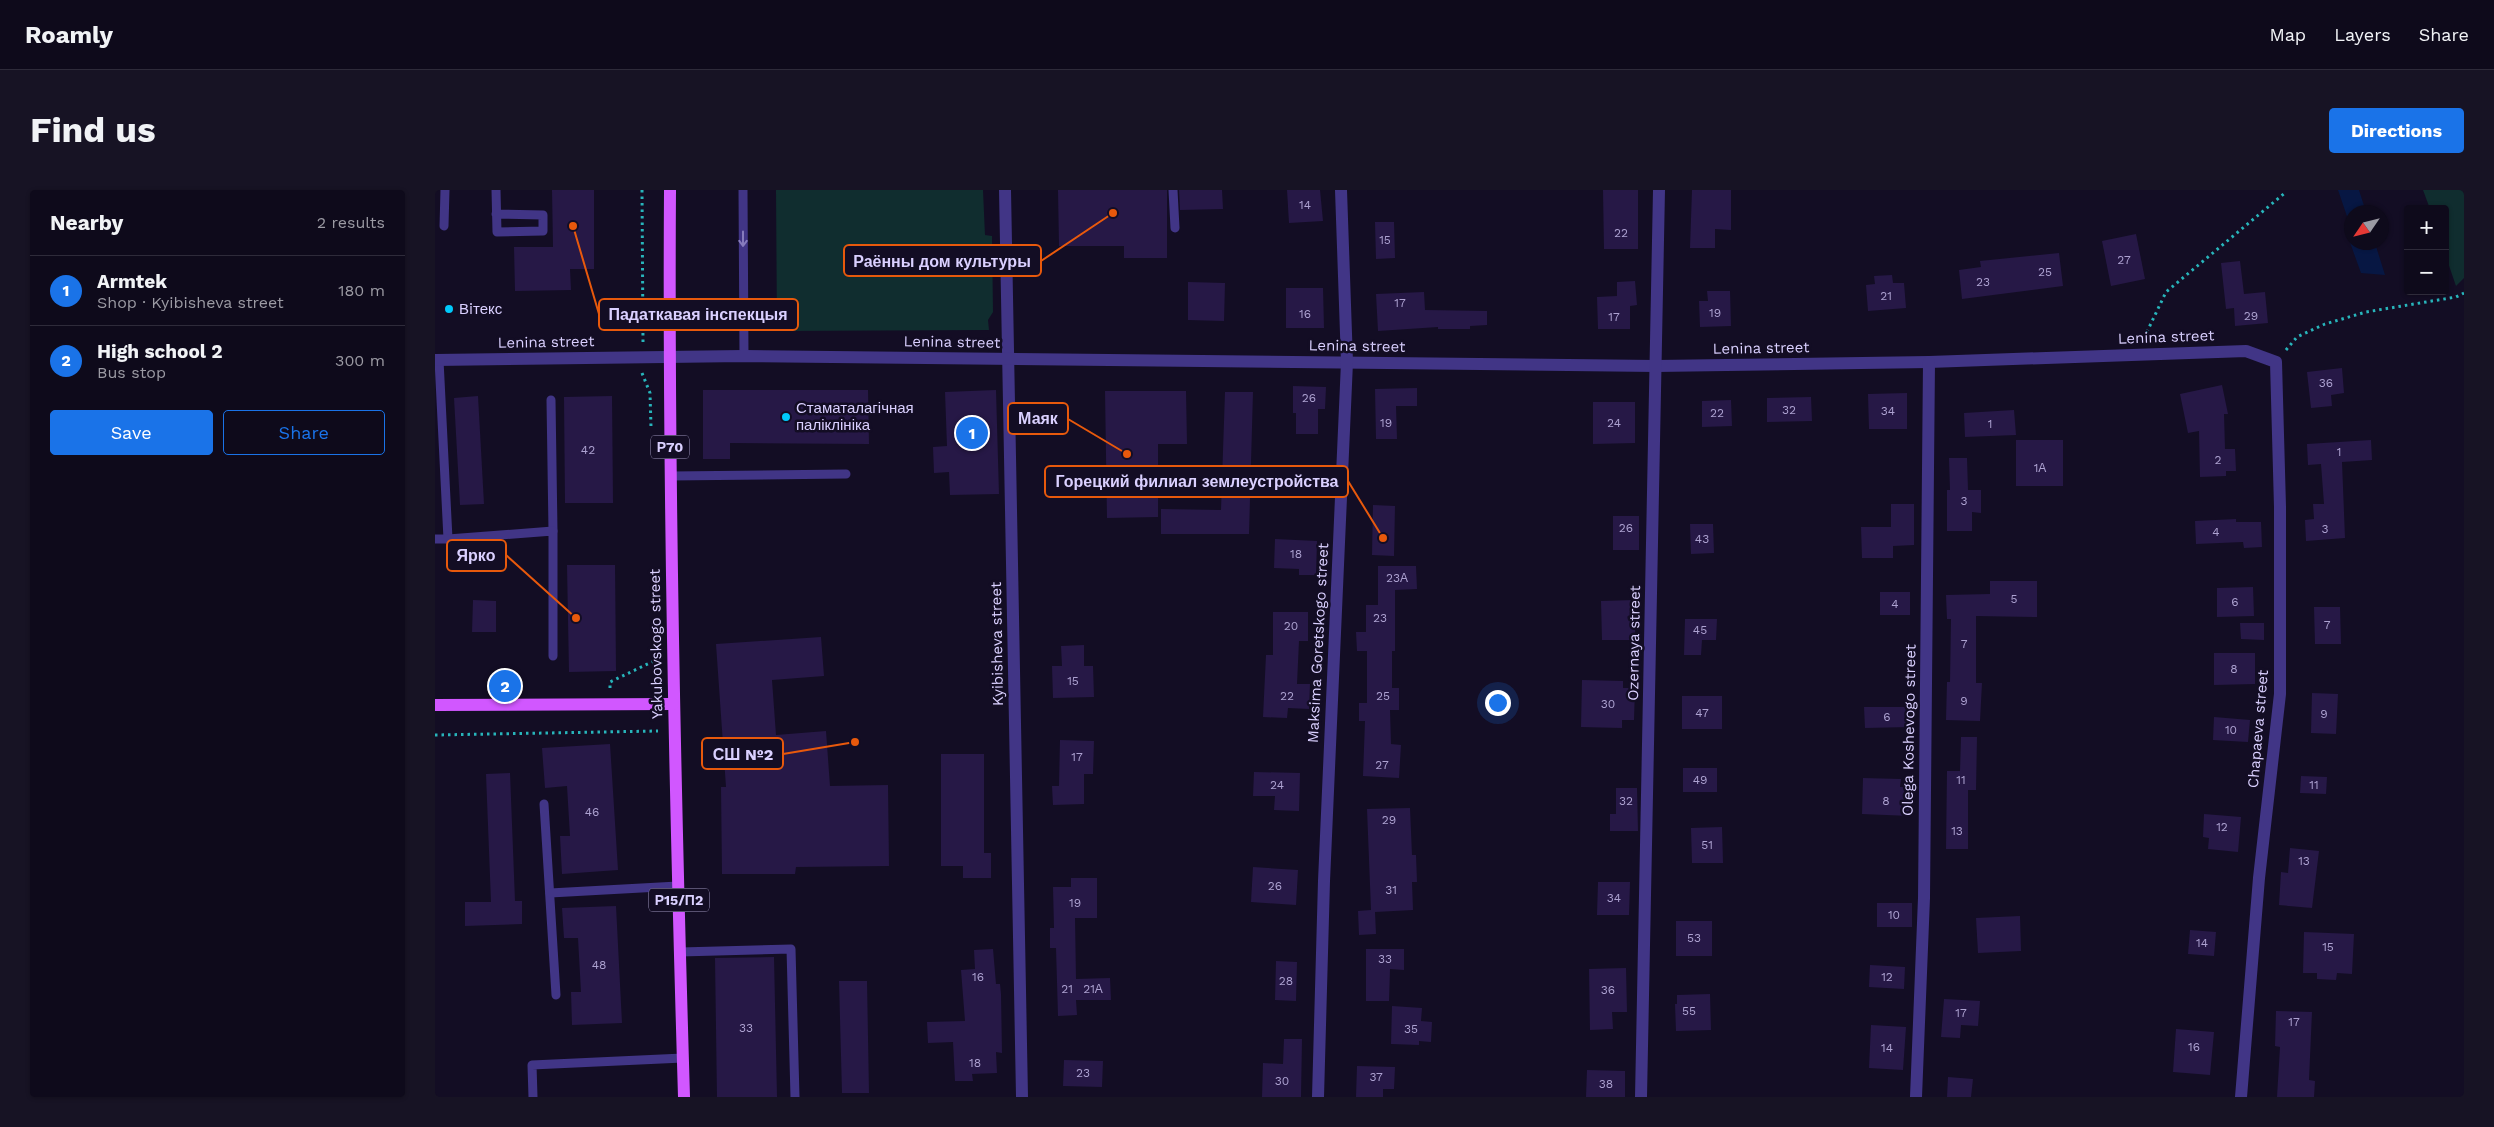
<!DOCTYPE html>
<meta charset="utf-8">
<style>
body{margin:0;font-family:"Work Sans",sans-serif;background:#171324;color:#f1f3f6}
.controls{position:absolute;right:15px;top:15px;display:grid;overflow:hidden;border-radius:5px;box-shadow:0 1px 4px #0004}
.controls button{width:45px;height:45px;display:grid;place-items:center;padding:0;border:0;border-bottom:1px solid #2e2b3a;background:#0e0a1b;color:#f1f3f6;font:25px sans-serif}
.compass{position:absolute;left:1909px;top:15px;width:45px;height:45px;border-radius:50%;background:#0e0a1b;box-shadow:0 1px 4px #0004;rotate:235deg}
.you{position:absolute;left:1062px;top:512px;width:18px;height:18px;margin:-12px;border:4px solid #fff;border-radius:50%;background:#1a73e8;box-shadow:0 0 0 8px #1a73e833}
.badge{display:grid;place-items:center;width:32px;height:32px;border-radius:50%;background:#1a73e8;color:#fff;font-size:16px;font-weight:700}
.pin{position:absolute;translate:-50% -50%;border:2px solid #fff;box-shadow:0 1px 5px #0006}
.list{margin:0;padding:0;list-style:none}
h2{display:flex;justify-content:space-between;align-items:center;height:65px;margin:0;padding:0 20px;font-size:21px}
h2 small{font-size:16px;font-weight:400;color:#9b9aa3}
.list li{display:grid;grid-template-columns:32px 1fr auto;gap:15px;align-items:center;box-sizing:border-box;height:70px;padding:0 20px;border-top:1px solid #2e2b3a}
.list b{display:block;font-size:19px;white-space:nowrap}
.list p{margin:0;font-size:16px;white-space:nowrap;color:#9b9aa3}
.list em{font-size:16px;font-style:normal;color:#9b9aa3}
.actions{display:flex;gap:10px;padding:15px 20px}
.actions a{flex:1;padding:11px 0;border:1px solid #1a73e8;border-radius:5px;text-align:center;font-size:18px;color:#1a73e8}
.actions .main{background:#1a73e8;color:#fff}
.map{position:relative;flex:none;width:2029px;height:907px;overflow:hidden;border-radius:5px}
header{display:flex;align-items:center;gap:30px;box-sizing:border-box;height:70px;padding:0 25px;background:#0e0a1b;border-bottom:1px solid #2e2b3a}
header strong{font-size:24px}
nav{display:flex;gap:28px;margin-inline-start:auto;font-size:18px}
.intro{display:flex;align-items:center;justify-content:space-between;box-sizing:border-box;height:120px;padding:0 30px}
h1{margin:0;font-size:35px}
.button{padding:12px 22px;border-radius:5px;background:#1a73e8;color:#fff;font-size:18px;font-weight:700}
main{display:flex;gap:30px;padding:0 30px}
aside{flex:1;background:#0e0a1b;border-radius:5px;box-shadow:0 1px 4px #0004}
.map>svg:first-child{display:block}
.green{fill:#102d2f}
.water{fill:#071743}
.building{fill:#261846}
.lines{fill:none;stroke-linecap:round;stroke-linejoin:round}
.path{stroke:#28b5bb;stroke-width:3;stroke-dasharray:2.5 4;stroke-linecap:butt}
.service{stroke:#413586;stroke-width:9}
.minor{stroke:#413586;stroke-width:12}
.primary{stroke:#d157ff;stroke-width:12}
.oneway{stroke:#867bbc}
.poi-dot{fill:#00c9fb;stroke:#130d24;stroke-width:2}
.labels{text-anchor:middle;stroke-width:5;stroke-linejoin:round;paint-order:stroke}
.number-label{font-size:12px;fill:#ada2d1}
.shield{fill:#130d24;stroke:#9e96bd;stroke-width:1}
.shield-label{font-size:14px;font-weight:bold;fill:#dad0ff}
.poi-label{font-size:15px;fill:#dad0ff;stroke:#130d24;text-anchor:start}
.street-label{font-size:15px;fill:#dad0ff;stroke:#130d24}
.leader{fill:none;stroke:#e8590c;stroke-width:2}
.callout-dot{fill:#e8590c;stroke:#130d24;stroke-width:2}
.callout{fill:#130d24;stroke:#e8590c;stroke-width:2}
.callout-label{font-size:16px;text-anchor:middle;font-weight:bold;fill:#dad0ff}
</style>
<header>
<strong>Roamly</strong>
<nav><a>Map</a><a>Layers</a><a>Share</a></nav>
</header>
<div class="intro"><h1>Find us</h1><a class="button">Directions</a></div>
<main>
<aside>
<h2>Nearby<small>2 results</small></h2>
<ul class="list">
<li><span class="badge">1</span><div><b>Armtek</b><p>Shop · Kyibisheva street</p></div><em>180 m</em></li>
<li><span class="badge">2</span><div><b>High school 2</b><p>Bus stop</p></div><em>300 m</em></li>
</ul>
<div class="actions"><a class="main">Save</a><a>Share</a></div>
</aside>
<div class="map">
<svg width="2029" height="907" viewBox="0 0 2029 907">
<rect width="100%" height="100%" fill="#130d24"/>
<!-- green -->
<g class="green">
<polygon points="341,0 548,0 550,45 557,46 558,122 553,130 554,140 342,141"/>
<polygon points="1988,0 2029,0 2029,88 2021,96 2010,64 2010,19 1995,19"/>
</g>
<!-- water -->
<g class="water">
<polygon points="1903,0 1924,0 1931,22 1916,22 1916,38"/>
<polygon points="1916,41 1916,52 1940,53 1950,85 1926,83 1913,47"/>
</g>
<!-- building -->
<g class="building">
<polygon points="117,0 159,0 159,79 135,79 136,100 80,101 79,57 118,57"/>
<polygon points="623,0 732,0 732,68 689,68 689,56 624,56"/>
<polygon points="744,0 787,0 788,19 745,20"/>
<polygon points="852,0 885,0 888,31 854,33"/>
<polygon points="1168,0 1203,0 1203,59 1169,59"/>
<polygon points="1257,0 1296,0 1296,40 1280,39 1280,58 1255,58"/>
<polygon points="940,32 959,32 960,68 941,69"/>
<polygon points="1701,44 1710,89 1676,96 1667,51"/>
<polygon points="1624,63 1628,96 1527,109 1524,80 1546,77 1545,71"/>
<polygon points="1805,71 1809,104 1830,102 1833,133 1800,136 1799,118 1791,119 1786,73"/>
<polygon points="1457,85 1458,93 1469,93 1471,118 1433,121 1431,95 1440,94 1439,86"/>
<polygon points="1200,91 1202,115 1195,116 1195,139 1163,139 1162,107 1182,106 1182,92"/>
<polygon points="753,92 790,93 789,131 753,130"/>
<polygon points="851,98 888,98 889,138 851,138"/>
<polygon points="1272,101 1295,101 1296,136 1265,137 1264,111 1273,111"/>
<polygon points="989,102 990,120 1052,121 1052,135 1035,136 1035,139 1003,139 1003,137 943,141 941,104"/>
<polygon points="1907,178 1909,203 1896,205 1897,216 1876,218 1872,182"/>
<polygon points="1787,195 1793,224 1789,224 1790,259 1800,259 1801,281 1791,281 1791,286 1765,287 1764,241 1753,243 1745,204"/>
<polygon points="858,196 891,197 890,219 883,219 883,244 861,244 861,223 858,223"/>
<polygon points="982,198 982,216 961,216 962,249 941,249 940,199"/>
<polygon points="268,200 433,200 434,254 295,253 295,269 268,269"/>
<polygon points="561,200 564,304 515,305 514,282 499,283 498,257 512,256 510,202"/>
<polygon points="670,201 751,201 752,254 723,254 723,327 672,328"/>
<polygon points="790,202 818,202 814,344 726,344 726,319 786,320"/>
<polygon points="1472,203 1472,239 1434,239 1433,204"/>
<polygon points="43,206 49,314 25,315 19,208"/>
<polygon points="177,206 178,313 130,313 129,207"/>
<polygon points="1376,207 1377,231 1332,232 1332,208"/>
<polygon points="1296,210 1297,236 1267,237 1267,211"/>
<polygon points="1158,212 1200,212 1200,253 1158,254"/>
<polygon points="1579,220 1581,245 1530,247 1529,223"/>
<rect x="1581" y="250" width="47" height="46"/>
<polygon points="1936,250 1937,270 1907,272 1910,348 1871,351 1870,330 1879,329 1878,314 1889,314 1886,274 1873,275 1872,254"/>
<polygon points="1514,268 1532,268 1533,300 1546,300 1546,323 1537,322 1537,341 1512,341 1512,300 1515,300"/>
<polygon points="1456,314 1479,314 1479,355 1458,356 1458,368 1427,368 1426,337 1456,337"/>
<polygon points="938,315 960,316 959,366 937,365"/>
<rect x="1178" y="326" width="26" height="34"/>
<polygon points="1801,329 1801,332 1826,332 1827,357 1809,358 1808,352 1761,354 1760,331"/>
<polygon points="1255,334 1278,334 1279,363 1256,364"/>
<polygon points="840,349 882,351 881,385 864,385 864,379 839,378"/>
<polygon points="132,375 180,375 181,481 134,482"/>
<polygon points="943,376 981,376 982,399 960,400 960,461 957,461 957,498 964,498 964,520 955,520 956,554 966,555 964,588 928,586 930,531 924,531 924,513 932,513 932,461 922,461 921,442 931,442 931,415 943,415"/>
<polygon points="1555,391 1602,391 1602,427 1541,426 1541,493 1547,493 1545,531 1511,530 1512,492 1515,492 1516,429 1512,429 1511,405 1555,404"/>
<polygon points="1818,397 1819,426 1782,427 1782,398"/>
<rect x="1445" y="402" width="30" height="23"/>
<polygon points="38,410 61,411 61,442 37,442"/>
<polygon points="1200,410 1200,450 1167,450 1166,411"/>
<polygon points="1879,417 1905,417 1906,454 1880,454"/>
<polygon points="838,422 873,422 873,451 864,451 862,494 875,494 874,519 853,518 852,528 828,527 831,465 838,465"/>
<polygon points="1250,429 1282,429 1281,450 1267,450 1266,465 1249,465"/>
<polygon points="1805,433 1829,433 1829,450 1806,449"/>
<polygon points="386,447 389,486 337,490 341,545 391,541 395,596 453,595 454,676 361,677 360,684 287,684 286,597 291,597 281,454"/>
<polygon points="649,455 649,476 658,476 659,507 618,508 617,476 627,476 626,456"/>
<polygon points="1779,463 1820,463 1820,494 1779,495"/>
<polygon points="1147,490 1188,491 1188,498 1200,498 1199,530 1187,530 1187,538 1146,537"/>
<polygon points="1877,503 1903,504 1901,544 1876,543"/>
<rect x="1247" y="506" width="40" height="33"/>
<polygon points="1429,517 1475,517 1475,537 1430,538"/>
<polygon points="1779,527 1815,530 1813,552 1778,550"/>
<polygon points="1526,547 1542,547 1541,600 1533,600 1533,659 1511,659 1512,581 1525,581"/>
<polygon points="625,550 659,551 658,584 649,584 649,614 618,615 617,596 624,596"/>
<polygon points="175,554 183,680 127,684 125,646 135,646 132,596 110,598 107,558"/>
<polygon points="506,564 549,564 549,663 556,663 556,688 528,688 528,676 506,676"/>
<rect x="1248" y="578" width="34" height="24"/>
<polygon points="819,582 865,583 864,621 839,620 840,606 818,606"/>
<polygon points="75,583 80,711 87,711 87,734 30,736 30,712 56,712 51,584"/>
<polygon points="1866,586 1892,587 1891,604 1865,603"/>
<polygon points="1428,588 1466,589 1465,597 1476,597 1475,626 1427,624"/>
<polygon points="1181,598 1202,598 1203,641 1175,641 1175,624 1181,624"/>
<polygon points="975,618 977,665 981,665 982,692 977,692 978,720 940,722 941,744 924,745 923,721 936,720 932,619"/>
<polygon points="1769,624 1806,627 1803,662 1773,659 1774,648 1768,647"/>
<polygon points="1287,637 1288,673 1257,673 1256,638"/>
<polygon points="1855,658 1884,661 1877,718 1844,715 1846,682 1853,683"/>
<polygon points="818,677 863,680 861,715 816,712"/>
<polygon points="636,688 662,688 662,728 640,728 641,789 675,788 676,810 641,810 642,825 623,826 621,758 615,758 615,738 619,738 618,697 636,697"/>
<polygon points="1163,692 1195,692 1194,725 1162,725"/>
<rect x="1442" y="713" width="35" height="24"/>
<polygon points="181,716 187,833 137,835 136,802 146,802 143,748 129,748 127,718"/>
<polygon points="1585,726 1586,761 1543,763 1541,728"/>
<rect x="1241" y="731" width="36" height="35"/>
<polygon points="1755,740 1781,742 1779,766 1753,764"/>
<polygon points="1869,742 1919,744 1917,784 1902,783 1901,790 1882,789 1882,783 1868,783"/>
<polygon points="558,759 561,794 565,794 566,804 567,863 561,862 562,883 537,884 538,891 520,891 518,852 493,853 492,832 530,831 526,780 540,779 539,760"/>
<polygon points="931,759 969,759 969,780 955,779 954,811 931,811"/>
<polygon points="339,767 342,907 282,907 280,768"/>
<polygon points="841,771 862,772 861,811 840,810"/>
<polygon points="1435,775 1470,777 1469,799 1434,797"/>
<polygon points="1191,778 1192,822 1177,822 1178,839 1155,840 1154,779"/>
<polygon points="404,791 432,791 434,903 407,903"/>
<polygon points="1275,804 1276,840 1241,841 1240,814 1242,814 1242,805"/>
<polygon points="1509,809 1545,811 1543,836 1526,835 1525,848 1506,847"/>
<polygon points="957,816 987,818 986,831 997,832 996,852 984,851 984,855 956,854"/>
<polygon points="1841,821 1877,822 1874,890 1880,891 1879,907 1842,907 1845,857 1840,856"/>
<polygon points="1436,835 1471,837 1468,880 1434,878"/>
<polygon points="1741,839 1779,842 1775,885 1738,882"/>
<polygon points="849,849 867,849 866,907 827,907 828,873 848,874"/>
<polygon points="629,870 668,871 667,897 628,896"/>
<polygon points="922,876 960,877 959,899 948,899 948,907 921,907"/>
<polygon points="1152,880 1190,881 1190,907 1151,907"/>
<polygon points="1513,887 1538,889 1536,907 1512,907"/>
</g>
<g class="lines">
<!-- path -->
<g class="path">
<polyline points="207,0 208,152"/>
<polyline points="1709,148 1731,102 1851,2"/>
<polyline points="1851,160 1862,147 1890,134 1931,122 2021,107 2029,103"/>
<polyline points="207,183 215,203 216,237"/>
<polyline points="175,498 175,492 223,469"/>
<polyline points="0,545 223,541"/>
</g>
<!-- service -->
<g class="service">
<polyline points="61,0 62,42 108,41 108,25 61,24"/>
<polyline points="308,0 309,166"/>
<polyline points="738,0 740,38"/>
<polyline points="9,36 10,0"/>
<polyline points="116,210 118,341"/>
<polyline points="236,286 411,284"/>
<polyline points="0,349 13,349 4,170"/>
<polyline points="13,349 118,341 118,466"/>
<polyline points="109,614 121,805"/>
<polyline points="115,703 243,696"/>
<polyline points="245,762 356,759 360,907"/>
<polyline points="98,907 97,875 248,868"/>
</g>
<!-- minor -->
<g class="minor">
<polyline points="570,0 587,907"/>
<polyline points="0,170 309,166 1221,176 1494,172 1811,161 1841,172 1845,317 1845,504 1824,688 1806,907"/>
<polyline points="883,907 889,691 912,172 906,0"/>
<polyline points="1206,907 1224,0"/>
<polyline points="1481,907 1489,708 1494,172"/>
</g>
<!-- primary -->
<g class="primary">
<path d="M 235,0 C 233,302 240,605 249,907"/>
<polyline points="0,515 238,514"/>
</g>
</g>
<!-- one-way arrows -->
<defs><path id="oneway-shaft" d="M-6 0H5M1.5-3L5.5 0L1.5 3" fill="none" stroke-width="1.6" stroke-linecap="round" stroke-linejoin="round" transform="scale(1.25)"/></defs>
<use class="oneway" href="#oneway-shaft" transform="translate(308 49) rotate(90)"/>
<!-- markers -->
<g class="poi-dot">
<circle cx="14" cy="119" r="5"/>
<circle cx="351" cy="227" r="5"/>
</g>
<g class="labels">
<!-- number labels -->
<g class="number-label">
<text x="870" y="19">14</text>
<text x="1186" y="47">22</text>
<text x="950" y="54">15</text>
<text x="1689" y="74">27</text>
<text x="1610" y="86">25</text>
<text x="1548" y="96">23</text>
<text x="1451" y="110">21</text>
<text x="965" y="117">17</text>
<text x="1280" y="127">19</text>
<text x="870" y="128">16</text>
<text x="1816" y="130">29</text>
<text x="1179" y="131">17</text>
<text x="1891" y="197">36</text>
<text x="874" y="212">26</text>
<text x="1354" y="224">32</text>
<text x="1453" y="225">34</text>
<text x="1282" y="227">22</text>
<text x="951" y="237">19</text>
<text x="1179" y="237">24</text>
<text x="1555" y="238">1</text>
<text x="153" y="264">42</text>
<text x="1904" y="266">1</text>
<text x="1783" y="274">2</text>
<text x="1605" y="282">1А</text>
<text x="1529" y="315">3</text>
<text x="1191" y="342">26</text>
<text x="1890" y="343">3</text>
<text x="1781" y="346">4</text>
<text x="1267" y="353">43</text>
<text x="861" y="368">18</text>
<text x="962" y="392">23А</text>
<text x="1579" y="413">5</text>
<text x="1800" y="416">6</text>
<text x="1460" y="418">4</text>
<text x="945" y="432">23</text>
<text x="1892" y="439">7</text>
<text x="856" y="440">20</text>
<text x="1265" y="444">45</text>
<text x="1529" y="458">7</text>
<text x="1799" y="483">8</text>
<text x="638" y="495">15</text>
<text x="852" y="510">22</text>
<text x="948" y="510">25</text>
<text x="1529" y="515">9</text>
<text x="1173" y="518">30</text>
<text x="1267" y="527">47</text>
<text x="1889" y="528">9</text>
<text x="1452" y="531">6</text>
<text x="1796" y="544">10</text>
<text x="642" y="571">17</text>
<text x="947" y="579">27</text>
<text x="1265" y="594">49</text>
<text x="1526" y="594">11</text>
<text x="842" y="599">24</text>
<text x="1879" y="599">11</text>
<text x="1191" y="615">32</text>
<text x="1451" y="615">8</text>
<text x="157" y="626">46</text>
<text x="954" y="634">29</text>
<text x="1787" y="641">12</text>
<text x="1522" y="645">13</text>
<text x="1272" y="659">51</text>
<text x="1869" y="675">13</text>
<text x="840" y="700">26</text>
<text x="956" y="704">31</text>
<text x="1179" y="712">34</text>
<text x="640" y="717">19</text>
<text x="1459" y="729">10</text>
<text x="1259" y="752">53</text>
<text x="1767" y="757">14</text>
<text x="1893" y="761">15</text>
<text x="950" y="773">33</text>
<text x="164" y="779">48</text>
<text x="543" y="791">16</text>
<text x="1452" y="791">12</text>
<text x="851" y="795">28</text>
<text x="632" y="803">21</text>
<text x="658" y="803">21А</text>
<text x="1173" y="804">36</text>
<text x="1254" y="825">55</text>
<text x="1526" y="827">17</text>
<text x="1859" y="836">17</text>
<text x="311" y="842">33</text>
<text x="976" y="843">35</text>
<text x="1759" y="861">16</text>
<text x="1452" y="862">14</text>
<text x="540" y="877">18</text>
<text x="648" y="887">23</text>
<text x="941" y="891">37</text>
<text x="847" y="895">30</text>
<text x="1171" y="898">38</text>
</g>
<!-- shield labels -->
<g class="shield">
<rect x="216" y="245.5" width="38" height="23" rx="4"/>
<rect x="214" y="698.5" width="60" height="23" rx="4"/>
</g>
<g class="shield-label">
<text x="235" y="262">Р70</text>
<text x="244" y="715">Р15/П2</text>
</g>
<!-- poi labels -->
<g class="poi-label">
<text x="24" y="124">Вiтекс</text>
<text x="361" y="223">Стаматалагічная<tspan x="361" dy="17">паліклініка</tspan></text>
</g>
<!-- street labels -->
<g class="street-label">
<text transform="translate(1731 147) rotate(-2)" y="5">Lenina street</text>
<text transform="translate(111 152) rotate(-1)" y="5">Lenina street</text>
<text transform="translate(517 152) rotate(1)" y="5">Lenina street</text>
<text transform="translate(922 156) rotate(1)" y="5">Lenina street</text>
<text transform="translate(1326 158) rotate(-1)" y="5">Lenina street</text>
<text transform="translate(883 453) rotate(-87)" y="5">Maksima Goretskogo street</text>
<text transform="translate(1199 453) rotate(-89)" y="5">Ozernaya street</text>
<text transform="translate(221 454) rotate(-91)" y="5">Yakubovskogo street</text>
<text transform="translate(562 454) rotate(-91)" y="5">Kyibisheva street</text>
<text transform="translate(1823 539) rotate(-85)" y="5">Chapaeva street</text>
<text transform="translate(1474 540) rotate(-89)" y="5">Olega Koshevogo street</text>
</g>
</g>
<!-- callouts -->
<path class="leader" d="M678 23L606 71M138 36L164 124M692 264L633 229M948 348L913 291M141 428L71 365M420 552L348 564"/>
<g class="callout-dot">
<circle cx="678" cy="23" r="5"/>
<circle cx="138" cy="36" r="5"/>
<circle cx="692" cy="264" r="5"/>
<circle cx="948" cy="348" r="5"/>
<circle cx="141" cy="428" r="5"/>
<circle cx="420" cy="552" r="5"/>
</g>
<g class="callout">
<rect x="409" y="55" width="197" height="31" rx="5"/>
<rect x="164" y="109" width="199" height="31" rx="5"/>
<rect x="573" y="213" width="60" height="31" rx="5"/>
<rect x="610" y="276" width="303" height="31" rx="5"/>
<rect x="12" y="350" width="59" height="31" rx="5"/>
<rect x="267" y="548" width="81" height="31" rx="5"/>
</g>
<g class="callout-label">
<text x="507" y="77">Раённы дом культуры</text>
<text x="263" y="130">Падаткавая інспекцыя</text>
<text x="603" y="234">Маяк</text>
<text x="762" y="297">Горецкий филиал землеустройства</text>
<text x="41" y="371">Ярко</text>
<text x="308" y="570">СШ №2</text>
</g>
</svg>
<div class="controls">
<button>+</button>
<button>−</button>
</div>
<svg class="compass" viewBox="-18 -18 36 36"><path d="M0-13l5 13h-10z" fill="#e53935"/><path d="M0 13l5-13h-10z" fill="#9b9aa3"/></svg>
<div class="you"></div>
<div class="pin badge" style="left:537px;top:243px">1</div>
<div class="pin badge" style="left:70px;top:496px">2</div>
</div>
</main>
